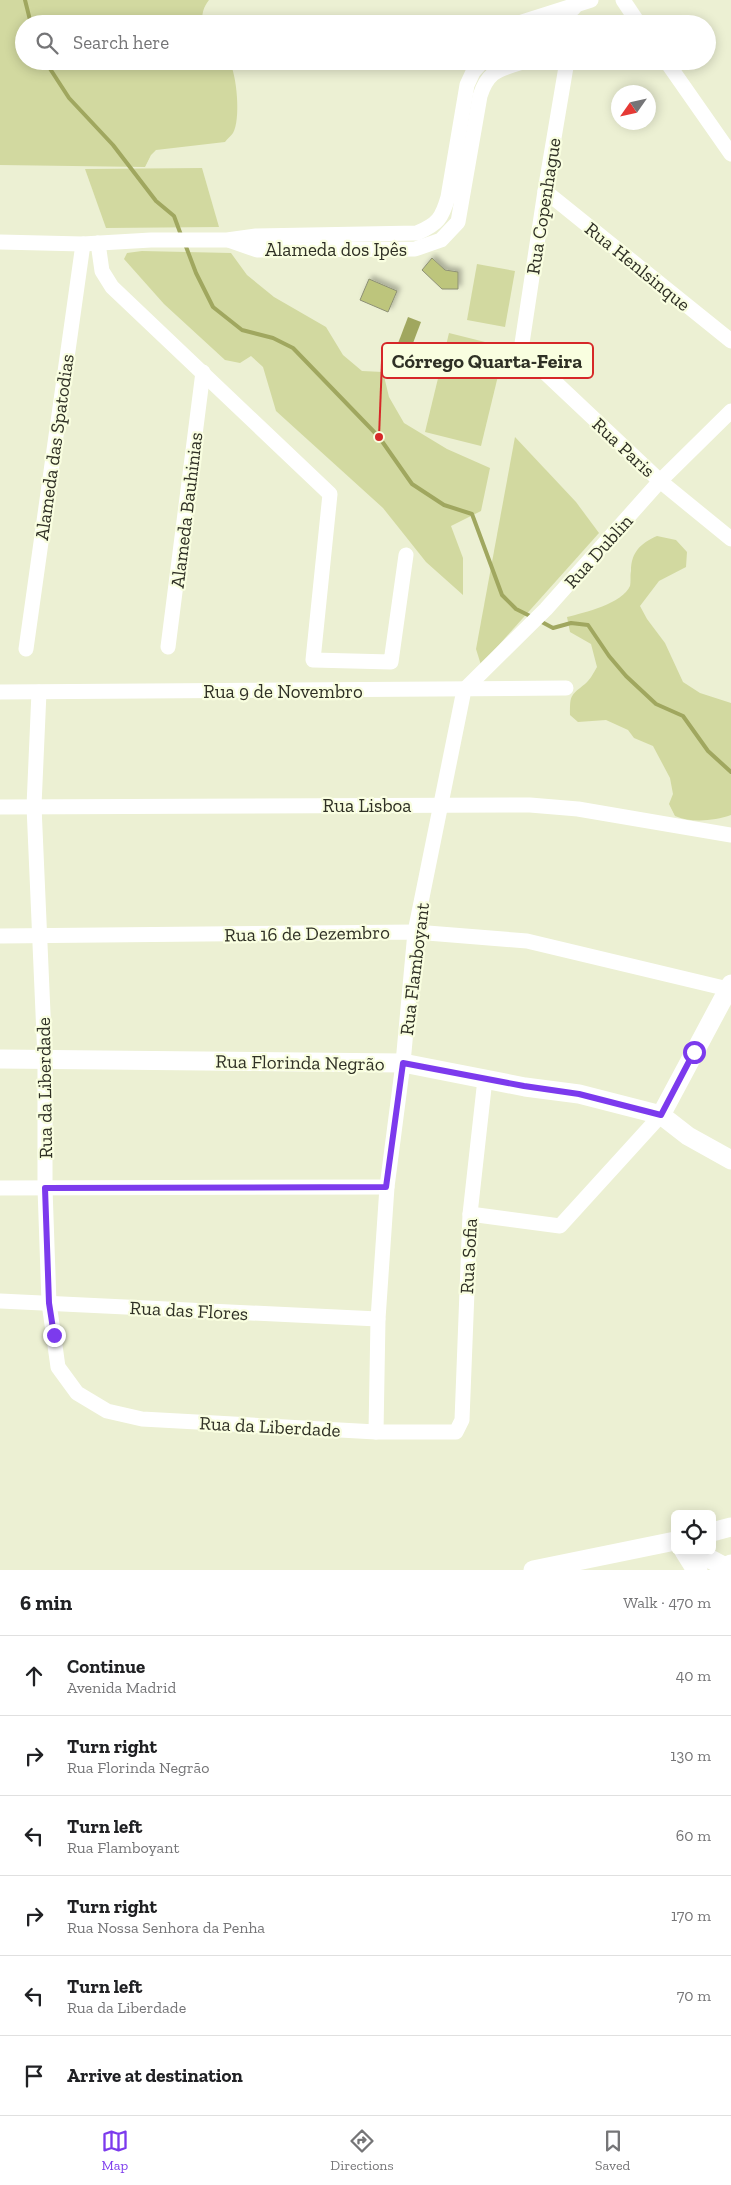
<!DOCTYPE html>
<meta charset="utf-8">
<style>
body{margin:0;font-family:"Zilla Slab",serif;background:#f2f2f2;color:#202124}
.controls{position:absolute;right:15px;bottom:15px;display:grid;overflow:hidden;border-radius:8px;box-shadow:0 2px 12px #0003}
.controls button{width:45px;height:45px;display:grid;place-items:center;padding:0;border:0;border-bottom:1px solid #e0e0e0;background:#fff;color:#202124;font:25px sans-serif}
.compass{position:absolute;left:611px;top:85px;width:45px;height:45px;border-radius:50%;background:#fff;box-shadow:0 2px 12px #0003;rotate:236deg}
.stop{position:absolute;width:15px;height:15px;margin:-11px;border:4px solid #7c3aed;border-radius:50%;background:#fff}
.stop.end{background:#7c3aed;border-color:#fff;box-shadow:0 1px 5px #0008}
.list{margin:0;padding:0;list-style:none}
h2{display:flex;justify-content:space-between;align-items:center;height:65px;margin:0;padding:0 20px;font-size:21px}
h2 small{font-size:16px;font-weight:400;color:#757577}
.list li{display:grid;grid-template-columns:32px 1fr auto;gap:15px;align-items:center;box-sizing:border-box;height:80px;padding:0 20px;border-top:1px solid #e0e0e0}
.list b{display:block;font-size:19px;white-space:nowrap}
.list p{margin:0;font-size:16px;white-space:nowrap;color:#757577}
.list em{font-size:16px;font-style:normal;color:#757577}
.icon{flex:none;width:28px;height:28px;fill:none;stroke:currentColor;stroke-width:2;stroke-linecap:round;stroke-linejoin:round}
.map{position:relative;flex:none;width:731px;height:1570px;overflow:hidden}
.search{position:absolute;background:#fff;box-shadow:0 2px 12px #0003;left:15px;right:15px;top:15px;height:55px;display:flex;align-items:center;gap:12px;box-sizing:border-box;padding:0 18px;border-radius:28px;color:#757577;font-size:19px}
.sheet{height:545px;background:#fff}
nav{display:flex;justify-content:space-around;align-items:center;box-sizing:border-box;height:70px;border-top:1px solid #e0e0e0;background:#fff;font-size:14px;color:#757577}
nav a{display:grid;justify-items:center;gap:2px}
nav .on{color:#7c3aed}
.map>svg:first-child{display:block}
.green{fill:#d2d9a0}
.water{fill:#a0a75f}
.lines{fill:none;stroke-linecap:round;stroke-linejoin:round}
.stream{stroke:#a0a75f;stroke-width:4}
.building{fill:#bdc57c;stroke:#8d9075;filter:url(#shadow)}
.minor{stroke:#fff;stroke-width:15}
.tertiary{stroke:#fff;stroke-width:19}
.secondary{stroke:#fff;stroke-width:21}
.route{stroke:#7c3aed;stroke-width:6}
.labels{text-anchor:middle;stroke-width:4.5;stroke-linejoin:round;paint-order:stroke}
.street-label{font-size:19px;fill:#2f3025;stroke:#f9fee0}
.leader{fill:none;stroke:#d62828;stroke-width:2}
.callout-dot{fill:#d62828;stroke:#f9fee0;stroke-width:2}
.callout{fill:#f9fee0;stroke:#d62828;stroke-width:2}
.callout-label{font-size:20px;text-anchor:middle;font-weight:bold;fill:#2f3025}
</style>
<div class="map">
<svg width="731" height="1570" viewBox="0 0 731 1570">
<defs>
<filter id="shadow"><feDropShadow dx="3.5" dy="-3.5" stdDeviation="2.5" flood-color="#0004"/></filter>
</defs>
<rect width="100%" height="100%" fill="#ecf0d3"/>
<!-- green -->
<g class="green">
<path d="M 0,0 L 209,0 C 204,6 200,16 204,24 L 24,24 L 24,61 L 229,61 C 237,74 241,120 233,133 C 231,136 227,139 225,142 L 156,150 L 151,155 L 145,167 L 0,165 Z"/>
<polygon points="202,168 219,227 106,228 85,169"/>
<polygon points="142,251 231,253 247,275 274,297 326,327 343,355 362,371 383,372 389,397 404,423 447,449 490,468 481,511 451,526 463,558 463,595 426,562 383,508 276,411 263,367 251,356 240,363 225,360 164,304 124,259 127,253"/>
<polygon points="477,264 515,271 505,327 467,320"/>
<polygon points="449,333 505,347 481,446 425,432"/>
<polygon points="515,437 576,502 599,533 481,665 476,649"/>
<path d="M 657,536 L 676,540 L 687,552 L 686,567 L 659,581 L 640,606 L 647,619 L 665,643 L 683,682 L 700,693 L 731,703 L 731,815 C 714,821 691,823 675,816 L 669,804 L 673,794 L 670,778 L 653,746 L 634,738 L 628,730 L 606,720 L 578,722 L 570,715 C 570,695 570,696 585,684 C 590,680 594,672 597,667 L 591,644 L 570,632 L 567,617 C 584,613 623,603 630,586 C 631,582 630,575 631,571 C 631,552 641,543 657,536 Z"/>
</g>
<!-- water -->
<polygon class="water" points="408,317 421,322 410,351 397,346"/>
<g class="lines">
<!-- stream -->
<g class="stream">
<polyline points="25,0 31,24"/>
<polyline points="45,61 69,98 113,145 156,201 174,216 181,235"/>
<polyline points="185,244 196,273 213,307 242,330 273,338 293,348 379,437 412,484 444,505 472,514 502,595 516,609 532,617"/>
<polyline points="540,621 553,628 571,623 588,625 609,656 626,676 656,704 683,716 708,751 731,772"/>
</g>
</g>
<!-- building -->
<g class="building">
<polygon points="432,258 445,270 458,272 458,289 442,289 422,270"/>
<polygon points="369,279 397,291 388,312 360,300"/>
</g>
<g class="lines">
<!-- minor -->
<g class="minor">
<polyline points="623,0 639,24"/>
<polyline points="516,24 591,0"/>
<polyline points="556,24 574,8"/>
<polyline points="567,61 545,191 521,350 660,481 731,539"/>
<polyline points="666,61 731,154"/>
<polyline points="545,191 731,341"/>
<path d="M 231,241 L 257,250 L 415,249 L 441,240 L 458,222 L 480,96 C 489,68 501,70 525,61"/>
<path d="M 0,242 L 83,244 L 151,240 L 227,240 L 256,236 L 417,233 C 438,224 442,218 448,197 L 467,85 L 473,72 L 483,61"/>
<polyline points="98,243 102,271 112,287 330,494 313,660 391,662 406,555"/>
<polyline points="168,647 203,372"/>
<polyline points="26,649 83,244"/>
<polyline points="464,690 546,609 660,481 731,411"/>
<polyline points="0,692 566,688"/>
<polyline points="39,692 34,806 45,1059 45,1188 49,1303 58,1367 77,1393 107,1411 142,1419 376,1432 456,1432 462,1420 470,1214 485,1079"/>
<polyline points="0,807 530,805 578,809 731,835"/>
<polyline points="0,936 415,932 527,941 728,989"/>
<polyline points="0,1188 387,1187"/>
<polyline points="470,1214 560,1226 661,1115"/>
<polyline points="0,1301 378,1319"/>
<polyline points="376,1432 378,1319 387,1187 403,1063 415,932 464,690"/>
</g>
<!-- tertiary -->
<g class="tertiary">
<polyline points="0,1059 403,1063 525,1087 579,1094 661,1115 688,1136 731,1160"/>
<polyline points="661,1115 731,984"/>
<polyline points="712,1532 731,1527"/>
<polyline points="695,1551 727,1568"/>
<polyline points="533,1570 675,1541"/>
</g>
<!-- secondary -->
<g class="secondary">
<polyline points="685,1551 697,1570"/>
<polyline points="724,1570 731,1565"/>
</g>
</g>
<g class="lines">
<!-- route -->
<polyline class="route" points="54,1335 49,1303 45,1188 386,1187 403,1063 524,1086 579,1094 661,1115 694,1052"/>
</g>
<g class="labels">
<!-- street labels -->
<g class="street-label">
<text transform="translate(543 206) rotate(-81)" y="7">Rua Copenhague</text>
<text x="336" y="256">Alameda dos Ipês</text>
<text transform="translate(638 266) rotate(39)" y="7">Rua Henlsinque</text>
<text transform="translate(54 447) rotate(-82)" y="7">Alameda das Spatodias</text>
<text transform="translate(624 447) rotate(43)" y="7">Rua Paris</text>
<text transform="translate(186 510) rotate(-83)" y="7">Alameda Bauhinias</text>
<text transform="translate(598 551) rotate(-48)" y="7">Rua Dublin</text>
<text x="283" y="698">Rua 9 de Novembro</text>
<text x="367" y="812">Rua Lisboa</text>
<text transform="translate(307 933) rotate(-1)" y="7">Rua 16 de Dezembro</text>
<text transform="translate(414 969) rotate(-83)" y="7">Rua Flamboyant</text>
<text transform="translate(300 1062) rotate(1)" y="7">Rua Florinda Negrão</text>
<text transform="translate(44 1088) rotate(-91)" y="7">Rua da Liberdade</text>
<text transform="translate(468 1256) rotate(-87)" y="7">Rua Sofia</text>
<text transform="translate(189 1310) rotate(3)" y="7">Rua das Flores</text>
<text transform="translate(270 1426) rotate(3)" y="7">Rua da Liberdade</text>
</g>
</g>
<!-- callouts -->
<path class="leader" d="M379 437L382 361"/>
<circle class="callout-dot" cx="379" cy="437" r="5"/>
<rect class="callout" x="382" y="343" width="211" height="35" rx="5"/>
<g class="callout-label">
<text x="487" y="368">Córrego Quarta-Feira</text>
</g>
</svg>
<div class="controls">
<button><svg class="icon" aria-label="locate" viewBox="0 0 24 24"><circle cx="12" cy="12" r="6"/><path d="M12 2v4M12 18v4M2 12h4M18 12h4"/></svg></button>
</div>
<svg class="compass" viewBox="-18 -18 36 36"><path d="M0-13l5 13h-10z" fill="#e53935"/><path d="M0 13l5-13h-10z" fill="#757577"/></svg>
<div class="stop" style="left:694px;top:1052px"></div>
<div class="stop end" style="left:54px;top:1335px"></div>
<div class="search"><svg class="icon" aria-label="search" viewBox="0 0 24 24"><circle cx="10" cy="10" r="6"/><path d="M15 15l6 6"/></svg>Search here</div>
</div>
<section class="sheet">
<h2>6 min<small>Walk · 470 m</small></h2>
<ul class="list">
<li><svg class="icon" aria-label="ahead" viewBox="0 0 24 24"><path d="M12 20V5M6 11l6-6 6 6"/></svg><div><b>Continue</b><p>Avenida Madrid</p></div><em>40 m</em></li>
<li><svg class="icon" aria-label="right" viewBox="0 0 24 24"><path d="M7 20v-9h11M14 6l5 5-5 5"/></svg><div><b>Turn right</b><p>Rua Florinda Negrão</p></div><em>130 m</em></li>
<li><svg class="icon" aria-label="left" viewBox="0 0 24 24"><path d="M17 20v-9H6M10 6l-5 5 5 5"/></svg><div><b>Turn left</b><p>Rua Flamboyant</p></div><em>60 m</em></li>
<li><svg class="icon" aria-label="right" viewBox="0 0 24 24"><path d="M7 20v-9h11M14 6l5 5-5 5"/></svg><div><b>Turn right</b><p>Rua Nossa Senhora da Penha</p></div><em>170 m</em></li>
<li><svg class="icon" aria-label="left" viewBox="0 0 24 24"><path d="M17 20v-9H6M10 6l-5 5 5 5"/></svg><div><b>Turn left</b><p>Rua da Liberdade</p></div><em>70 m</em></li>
<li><svg class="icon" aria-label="arrive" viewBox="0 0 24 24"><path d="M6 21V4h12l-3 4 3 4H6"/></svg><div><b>Arrive at destination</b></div></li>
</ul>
</section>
<nav>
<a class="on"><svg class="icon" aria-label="map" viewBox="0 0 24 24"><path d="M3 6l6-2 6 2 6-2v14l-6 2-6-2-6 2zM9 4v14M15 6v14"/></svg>Map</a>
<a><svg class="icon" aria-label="directions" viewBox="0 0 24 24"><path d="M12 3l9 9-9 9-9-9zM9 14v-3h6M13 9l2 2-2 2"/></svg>Directions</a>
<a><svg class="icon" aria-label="saved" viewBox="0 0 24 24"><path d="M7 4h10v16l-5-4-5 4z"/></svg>Saved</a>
</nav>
